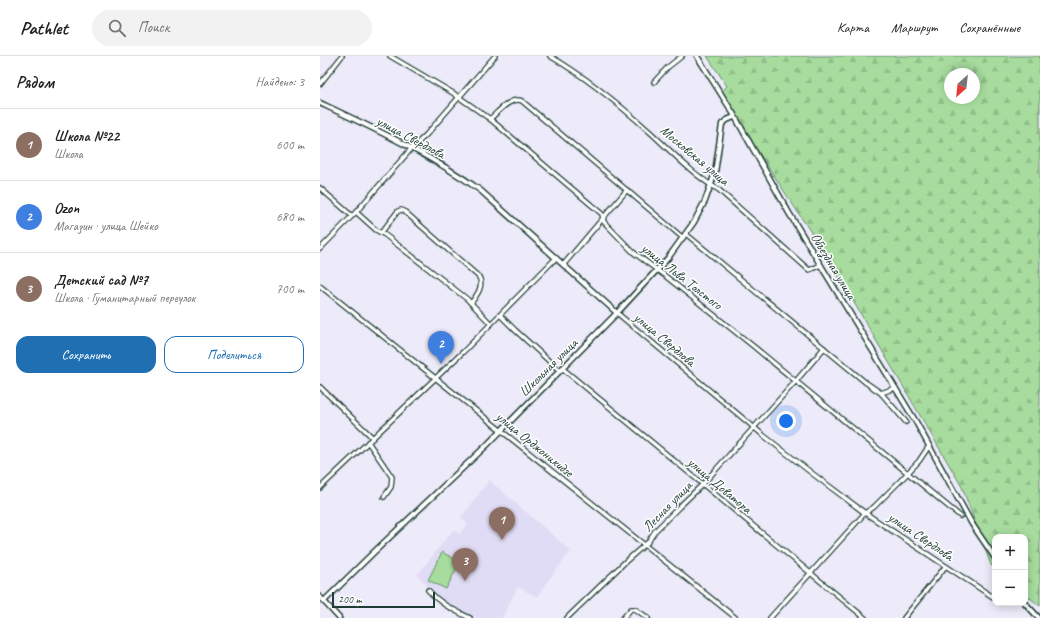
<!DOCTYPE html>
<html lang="ru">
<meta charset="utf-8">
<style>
body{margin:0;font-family:Caveat,sans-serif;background:#f2f2f2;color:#222}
.controls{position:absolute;right:12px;bottom:12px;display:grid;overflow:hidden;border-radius:8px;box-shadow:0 2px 10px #0003}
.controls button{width:36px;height:36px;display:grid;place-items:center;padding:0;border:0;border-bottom:1px solid #e0e0e0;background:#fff;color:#222;font:20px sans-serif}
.compass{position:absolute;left:624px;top:12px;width:36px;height:36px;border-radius:50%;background:#fff;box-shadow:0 2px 10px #0003;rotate:207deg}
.scale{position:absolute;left:12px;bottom:10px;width:103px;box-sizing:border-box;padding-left:4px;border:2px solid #1f3d34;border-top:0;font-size:11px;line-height:14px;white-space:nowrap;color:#1f3d34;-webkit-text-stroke:3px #fff;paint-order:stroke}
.you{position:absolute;left:466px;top:365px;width:14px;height:14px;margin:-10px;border:3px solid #fff;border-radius:50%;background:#1a73e8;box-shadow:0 0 0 6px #1a73e833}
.badge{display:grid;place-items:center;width:26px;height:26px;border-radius:50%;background:#1f6fb2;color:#fff;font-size:13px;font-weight:700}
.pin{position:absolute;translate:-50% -33px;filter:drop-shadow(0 1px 2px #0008)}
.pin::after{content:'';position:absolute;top:21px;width:14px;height:12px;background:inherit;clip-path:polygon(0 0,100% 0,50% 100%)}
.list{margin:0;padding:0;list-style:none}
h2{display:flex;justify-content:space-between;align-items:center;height:52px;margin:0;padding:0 16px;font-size:17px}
h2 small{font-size:13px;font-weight:400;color:#767676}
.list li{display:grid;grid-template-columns:26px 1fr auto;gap:12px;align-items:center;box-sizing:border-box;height:72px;padding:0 16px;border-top:1px solid #e0e0e0}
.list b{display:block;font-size:15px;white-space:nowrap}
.list p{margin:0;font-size:13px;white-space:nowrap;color:#767676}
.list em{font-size:13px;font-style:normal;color:#767676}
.actions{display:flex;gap:8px;padding:12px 16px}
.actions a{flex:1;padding:9px 0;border:1px solid #1f6fb2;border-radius:12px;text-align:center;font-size:14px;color:#1f6fb2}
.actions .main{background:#1f6fb2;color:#fff}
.icon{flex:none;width:22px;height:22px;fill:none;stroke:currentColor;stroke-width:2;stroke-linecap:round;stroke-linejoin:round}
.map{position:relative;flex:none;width:720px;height:562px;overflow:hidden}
header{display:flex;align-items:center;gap:24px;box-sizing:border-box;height:56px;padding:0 20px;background:#fff;border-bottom:1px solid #e0e0e0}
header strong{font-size:19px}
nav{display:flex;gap:22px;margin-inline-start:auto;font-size:14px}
.search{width:280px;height:36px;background:#f2f2f2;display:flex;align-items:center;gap:10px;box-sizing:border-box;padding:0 14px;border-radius:22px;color:#767676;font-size:15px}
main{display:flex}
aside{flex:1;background:#fff}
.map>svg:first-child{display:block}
.built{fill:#e1dcf5}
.green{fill:#a7dc9e;stroke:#638c69}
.forest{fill:url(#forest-firs);stroke:#638c69;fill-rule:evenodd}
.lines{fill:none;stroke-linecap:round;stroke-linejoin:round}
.minor-casing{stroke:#1f3d34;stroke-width:6}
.tertiary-casing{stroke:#1f3d34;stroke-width:7}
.minor{stroke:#fff;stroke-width:3.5}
.tertiary{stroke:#fff;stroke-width:4}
.labels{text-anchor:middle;stroke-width:3;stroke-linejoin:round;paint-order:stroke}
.street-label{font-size:14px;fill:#1f3d34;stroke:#fff}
</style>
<header>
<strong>Pathlet</strong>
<div class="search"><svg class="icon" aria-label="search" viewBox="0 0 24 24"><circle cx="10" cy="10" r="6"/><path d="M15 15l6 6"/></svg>Поиск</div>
<nav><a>Карта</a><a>Маршрут</a><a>Сохранённые</a></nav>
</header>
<main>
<aside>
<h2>Рядом<small>Найдено: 3</small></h2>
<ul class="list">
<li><span class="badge" style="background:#8d6e63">1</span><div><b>Школа №22</b><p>Школа</p></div><em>600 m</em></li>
<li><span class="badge" style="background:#3f7fe0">2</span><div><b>Ozon</b><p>Магазин · улица Шейко</p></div><em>680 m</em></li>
<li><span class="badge" style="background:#8d6e63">3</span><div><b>Детский сад №7</b><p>Школа · Гуманитарный переулок</p></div><em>700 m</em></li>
</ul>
<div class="actions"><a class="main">Сохранить</a><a>Поделиться</a></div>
</aside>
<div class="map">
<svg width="720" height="562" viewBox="0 0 720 562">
<defs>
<pattern id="forest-firs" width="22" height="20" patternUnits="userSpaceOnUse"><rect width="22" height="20" fill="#a7dc9e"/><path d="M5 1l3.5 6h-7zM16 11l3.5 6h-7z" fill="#8fbe89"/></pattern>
</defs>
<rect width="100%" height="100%" fill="#edeaf9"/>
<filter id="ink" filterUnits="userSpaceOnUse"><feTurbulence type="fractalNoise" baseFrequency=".025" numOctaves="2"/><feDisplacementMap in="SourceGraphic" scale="8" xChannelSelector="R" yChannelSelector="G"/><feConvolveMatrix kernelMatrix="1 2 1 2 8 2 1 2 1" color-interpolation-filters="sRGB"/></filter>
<g filter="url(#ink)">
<!-- built -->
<polygon class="built" points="169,424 251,495 224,530 224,531 217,541 198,531 182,562 157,562 123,545 97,519 134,473 139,478 148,468 141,462"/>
<!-- green -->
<polygon class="green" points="122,496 140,506 126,533 108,524"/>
<!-- forest -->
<path class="forest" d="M 387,0 L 720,0 L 720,550 L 705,538 L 705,481 L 675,481 L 675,513 L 671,509 L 642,431 L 509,204 L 415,60 L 399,39 L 407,30 ZM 630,18 L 654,18 L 654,42 L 630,42 Z"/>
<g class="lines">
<defs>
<g id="minor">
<polyline points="70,0 133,37 170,63 282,158 284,166 313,196 344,219 433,290 640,460"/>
<path d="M 230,0 C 266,21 299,48 330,76 C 352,96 373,119 399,134 L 489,214 L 501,209"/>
<polyline points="334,26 348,11 362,0"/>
<polyline points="0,28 22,0"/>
<path d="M 170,63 C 178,56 191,40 202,45 L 363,182"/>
<polyline points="0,132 32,160"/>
<polyline points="36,156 56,174 65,179 147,243 171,268"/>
<path d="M 61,177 L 78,155 L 81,154 L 84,155 L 159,221 C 164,230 157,239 151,247"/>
<polyline points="366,178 545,326 561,337 586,366"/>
<polyline points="0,193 36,156 91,93 106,79 175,0"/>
<polyline points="244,208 307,134"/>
<polyline points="0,230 416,562"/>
<polyline points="297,257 443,379 493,418 545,457 673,541 675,540"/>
<polyline points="180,259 195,274 240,315"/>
<polyline points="242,312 545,562"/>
<polyline points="0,331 53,382"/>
<polyline points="561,337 575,332"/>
<polyline points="48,386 72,421 71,431 64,441"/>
<polyline points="0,432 143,296 236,202"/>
<path d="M 108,534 C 121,549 132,553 150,562"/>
<polyline points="247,562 305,506 328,486 335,475 359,451 382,429 476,325 504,292"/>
<polyline points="303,562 311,553 315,553 328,562"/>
<polyline points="450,562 545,457 554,451 581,424 599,405 609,390"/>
<polyline points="584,562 625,511"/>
</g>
<g id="tertiary">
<polyline points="377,0 413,57 469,157 596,366 652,468 675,502"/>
<path d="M 0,47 C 55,73 111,99 160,134 L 297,257"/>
<polyline points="0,541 19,562"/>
<polyline points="4,545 53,497 167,389 297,257 348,202 374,166 385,145 395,117 402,68 407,64 414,61"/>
<polyline points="705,547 719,562"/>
</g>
</defs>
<!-- minor casing -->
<use href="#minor" class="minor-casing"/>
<!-- tertiary casing -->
<use href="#tertiary" class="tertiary-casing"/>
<!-- minor -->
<use href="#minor" class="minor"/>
<!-- tertiary -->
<use href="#tertiary" class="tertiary"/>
</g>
</g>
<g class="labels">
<!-- street labels -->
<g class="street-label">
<text transform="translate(91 81) rotate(28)" y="5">улица Свердлова</text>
<text transform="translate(375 99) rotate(40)" y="5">Московская улица</text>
<text transform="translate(514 210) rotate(59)" y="5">Объездная улица</text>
<text transform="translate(362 220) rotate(38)" y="5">улица Льва Толстого</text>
<text transform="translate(345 283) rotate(40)" y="5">улица Свердлова</text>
<text transform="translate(228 311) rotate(-45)" y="5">Школьная улица</text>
<text transform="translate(215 388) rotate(39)" y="5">улица Орджоникидзе</text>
<text transform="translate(400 429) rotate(40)" y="5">улица Доватора</text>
<text transform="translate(347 450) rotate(-46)" y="5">Лесная улица</text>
<text transform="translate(601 480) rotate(34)" y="5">улица Свердлова</text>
</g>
</g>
</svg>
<div class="controls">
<button>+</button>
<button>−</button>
</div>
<svg class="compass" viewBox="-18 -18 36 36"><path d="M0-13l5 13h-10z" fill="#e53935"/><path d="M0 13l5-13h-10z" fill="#767676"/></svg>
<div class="scale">200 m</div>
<div class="you"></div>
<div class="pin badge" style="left:182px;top:484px;background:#8d6e63">1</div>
<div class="pin badge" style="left:121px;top:308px;background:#3f7fe0">2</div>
<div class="pin badge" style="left:145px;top:525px;background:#8d6e63">3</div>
</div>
</main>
